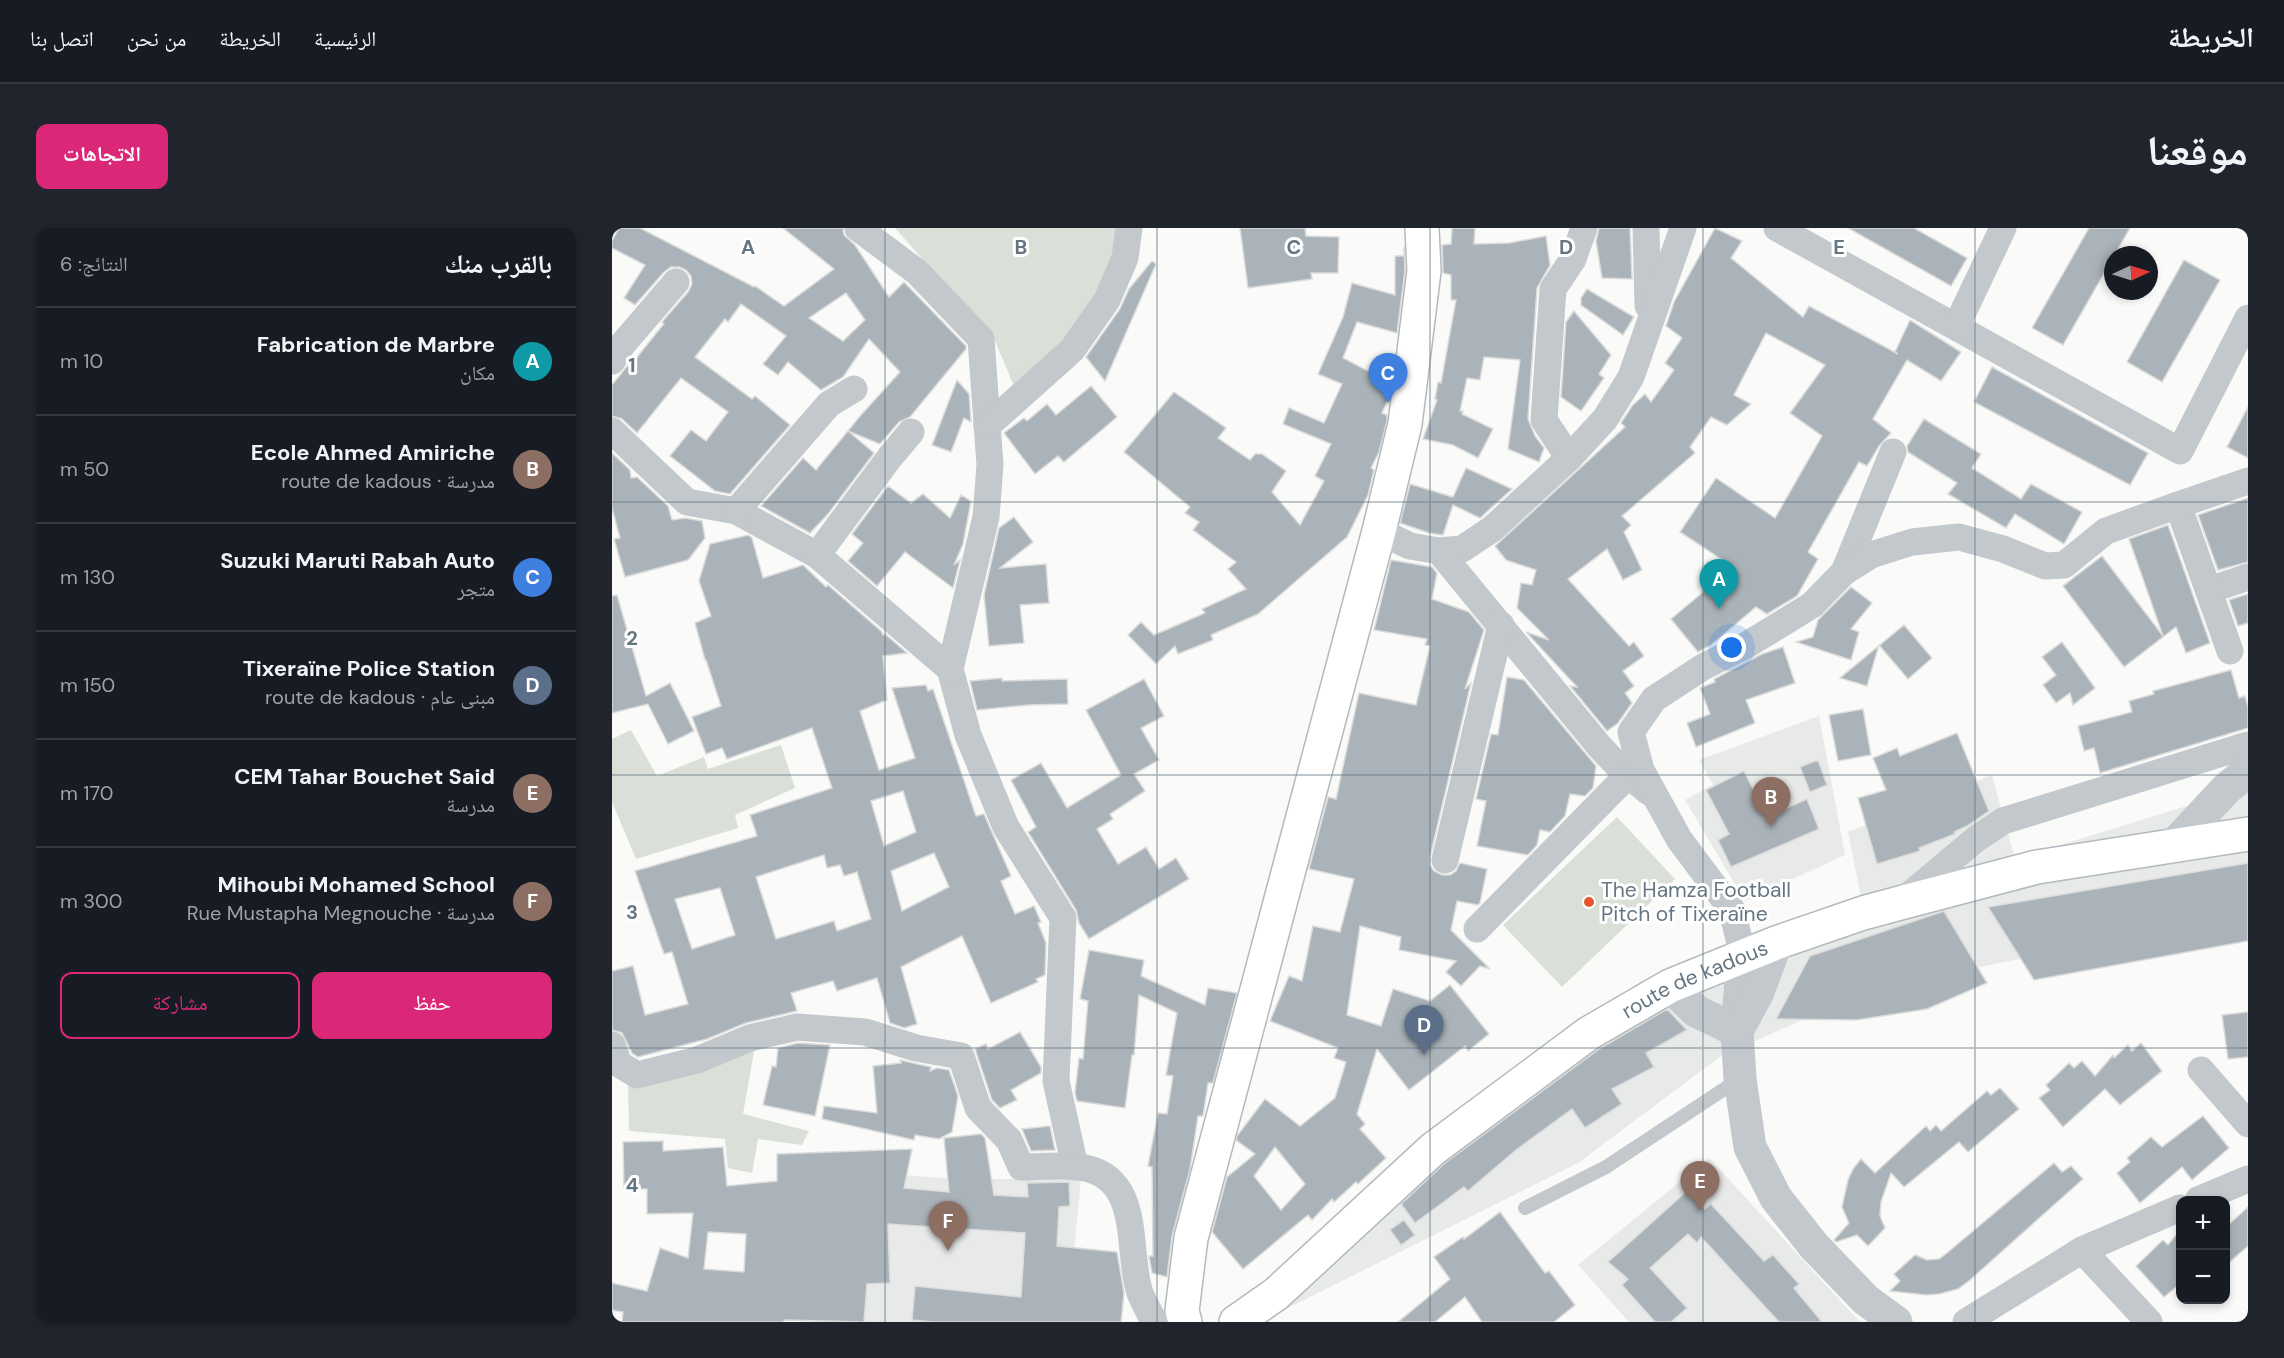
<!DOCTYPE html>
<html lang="ar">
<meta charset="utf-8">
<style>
body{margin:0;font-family:"DM Sans","Noto Naskh Arabic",sans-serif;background:#20242c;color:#f1f3f6;direction:rtl}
.controls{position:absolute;right:18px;bottom:18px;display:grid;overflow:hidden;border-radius:12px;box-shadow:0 3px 9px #0003}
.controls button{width:54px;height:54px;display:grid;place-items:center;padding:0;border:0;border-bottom:2px solid #363941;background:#171b24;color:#f1f3f6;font:30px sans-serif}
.compass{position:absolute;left:1492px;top:18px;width:54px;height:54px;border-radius:50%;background:#171b24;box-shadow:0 3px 9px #0003;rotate:86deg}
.you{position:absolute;left:1120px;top:420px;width:21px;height:21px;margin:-15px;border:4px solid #fff;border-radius:50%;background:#1a73e8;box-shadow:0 0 0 9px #1a73e833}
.badge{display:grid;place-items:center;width:39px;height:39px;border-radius:50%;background:#db2777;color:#fff;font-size:20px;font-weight:700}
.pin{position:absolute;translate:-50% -50px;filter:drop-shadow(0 2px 3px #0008)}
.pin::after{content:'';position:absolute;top:32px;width:21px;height:18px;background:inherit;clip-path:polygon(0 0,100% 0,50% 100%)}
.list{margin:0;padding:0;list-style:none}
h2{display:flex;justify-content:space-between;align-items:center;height:78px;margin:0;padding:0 24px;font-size:26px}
h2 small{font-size:20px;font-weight:400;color:#9ea1a6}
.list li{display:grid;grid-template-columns:39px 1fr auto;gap:18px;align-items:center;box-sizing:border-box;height:108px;padding:0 24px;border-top:2px solid #363941}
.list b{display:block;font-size:22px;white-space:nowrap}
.list p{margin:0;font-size:20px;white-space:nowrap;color:#9ea1a6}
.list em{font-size:20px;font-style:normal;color:#9ea1a6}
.actions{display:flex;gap:12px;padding:18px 24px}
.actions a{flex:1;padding:14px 0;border:2px solid #db2777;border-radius:12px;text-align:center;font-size:21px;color:#db2777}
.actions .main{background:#db2777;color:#fff}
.map{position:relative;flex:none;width:1636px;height:1094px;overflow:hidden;direction:ltr;border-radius:12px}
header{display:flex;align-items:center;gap:36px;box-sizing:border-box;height:84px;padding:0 30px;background:#171b24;border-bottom:2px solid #363941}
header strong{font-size:28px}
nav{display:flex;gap:33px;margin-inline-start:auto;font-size:21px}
.intro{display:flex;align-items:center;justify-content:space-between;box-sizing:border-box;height:144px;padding:0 36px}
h1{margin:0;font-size:42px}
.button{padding:15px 27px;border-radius:12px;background:#db2777;color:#fff;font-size:21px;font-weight:700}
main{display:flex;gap:36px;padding:0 36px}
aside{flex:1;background:#171b24;border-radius:12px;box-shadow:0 3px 9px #0003}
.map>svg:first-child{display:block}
.built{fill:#e8e9e9}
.green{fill:#dadfd7}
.building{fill:#aab3b9;stroke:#dcdcda;stroke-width:1.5;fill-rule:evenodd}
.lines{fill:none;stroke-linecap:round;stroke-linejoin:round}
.secondary-casing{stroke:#b3babf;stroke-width:36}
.service{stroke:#c3c8cc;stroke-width:14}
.minor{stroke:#c3c8cc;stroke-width:27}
.tertiary{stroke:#c3c8cc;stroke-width:33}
.secondary{stroke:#fff;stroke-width:33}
.grid{fill:none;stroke:#657683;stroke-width:1.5;stroke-opacity:0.55}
.poi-dot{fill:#e4572e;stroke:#fff;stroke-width:2}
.labels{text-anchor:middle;stroke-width:6;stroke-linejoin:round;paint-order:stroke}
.poi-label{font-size:21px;fill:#657683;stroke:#fff;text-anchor:start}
.street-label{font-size:21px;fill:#657683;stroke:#fff}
.grid-label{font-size:20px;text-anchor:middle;font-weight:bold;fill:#657683;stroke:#fff;stroke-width:6;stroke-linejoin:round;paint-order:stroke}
</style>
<header>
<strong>الخريطة</strong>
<nav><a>الرئيسية</a><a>الخريطة</a><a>من نحن</a><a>اتصل بنا</a></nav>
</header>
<div class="intro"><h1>موقعنا</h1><a class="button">الاتجاهات</a></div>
<main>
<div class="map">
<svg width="1636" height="1094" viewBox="0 0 1636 1094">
<rect width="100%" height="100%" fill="#fafaf8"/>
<!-- built -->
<g class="built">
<polygon points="1207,488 1233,627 1133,673 1073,572 1101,557 1087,532"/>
<polygon points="1380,547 1403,631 1636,559 1636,685 1263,760 1109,828 966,935 670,1083 652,1066 793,923 1029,753 1142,708 1250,674 1236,604"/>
<polygon points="1097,930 1248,1094 1017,1094 966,1037"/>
<polygon points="222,942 345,951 469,951 455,1094 201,1094"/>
</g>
<!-- green -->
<g class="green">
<polygon points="283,0 512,0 472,95 402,158 383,113"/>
<polygon points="19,502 45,548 92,529 96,541 169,517 183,560 123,587 126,600 24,631 0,574 0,511"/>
<polygon points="1005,589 1063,651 950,759 891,697"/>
<polygon points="143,818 131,886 197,903 190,917 146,911 140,945 116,940 113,911 17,903 16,857"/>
</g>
<!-- building -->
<g class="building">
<path d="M 7,0 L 28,0 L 142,59 L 143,58 L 172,78 L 222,41 L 171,0 L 231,0 L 232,7 L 243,17 L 277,69 L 292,54 L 354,118 L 354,121 L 298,189 L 287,194 L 268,216 L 236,203 L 262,225 L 216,286 L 198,305 L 149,278 L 191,230 L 204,242 L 249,187 L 288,144 L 257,111 L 231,149 L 209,162 L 176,134 L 166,147 L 151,136 L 174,108 L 129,76 L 116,94 L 113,91 L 83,129 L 140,171 L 143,168 L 178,197 L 118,266 L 103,263 L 58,228 L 79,202 L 94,213 L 116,184 L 69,150 L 25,205 L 10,191 L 0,188 L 0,157 L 16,137 L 18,138 L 50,98 L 52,96 L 50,94 L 76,64 L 80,56 L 79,48 L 74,42 L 67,39 L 59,39 L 52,44 L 23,77 L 12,70 L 33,37 L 0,20 L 0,13 ZM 234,65 L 253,92 L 231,113 L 197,90 Z"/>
<polygon points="628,0 693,0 694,8 727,9 726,45 699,45 700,51 636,60"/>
<polygon points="840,0 863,0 862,16 897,15 934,8 938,37 925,60 916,191 923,208 932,220 927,234 896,221 908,132 872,129 868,152 855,150 848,183 851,183 850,186 881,201 866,230 841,217 811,211 825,172 823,171 826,154 829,155 844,72 839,72 839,47 831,45 830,17 839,16"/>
<polygon points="987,0 1018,0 1020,51 990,50 984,13"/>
<polygon points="1103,0 1130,13 1119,30 1191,89 1197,78 1286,126 1283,124 1298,92 1349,124 1329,153 1295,132 1261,191 1279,205 1267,218 1255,238 1247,234 1196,324 1206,331 1185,368 1155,386 1144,379 1099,417 1086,424 1059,391 1121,339 1068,304 1104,250 1163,290 1210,208 1178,185 1213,137 1154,105 1122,167 1139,176 1115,197 1099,189 1078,219 1083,225 1010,288 1019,297 1012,304 1030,342 1011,352 995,321 956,351 1017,418 1022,414 1032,428 1011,443 1022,458 1013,465 1020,475 1006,495 995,503 958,458 965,459 914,404 937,412 905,380 909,355 920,357 924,342 894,332 883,318 1013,199 1009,195 1020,178 1033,166 1039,174 1062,142 1053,135 1070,110 1054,98 1062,74"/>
<polygon points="1236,0 1302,0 1355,30 1339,58"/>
<polygon points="1477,0 1518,0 1451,117 1420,100"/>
<polygon points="792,19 793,42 785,105 745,94 731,130 779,155 778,167 770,185 775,187 775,193 767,224 759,240 762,242 756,267 735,309 646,386 599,407 601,412 566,426 563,418 544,436 516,407 529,394 542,407 593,385 590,381 634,361 616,341 624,334 581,302 587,294 573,285 578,279 512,224 562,164 614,200 606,210 638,232 643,226 650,226 674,243 660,264 688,297 712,253 703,248 719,216 671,196 677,180 712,195 730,156 706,146 731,89 740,55 783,67 783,28 792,28"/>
<polygon points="1572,32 1608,52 1550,154 1515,134"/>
<polygon points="540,33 544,36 493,153 474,129 508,81 517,61"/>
<polygon points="975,61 1022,89 1011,107 969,77 969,70"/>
<polygon points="962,83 999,127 987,146 992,150 969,183 949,169 954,94"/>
<polygon points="1380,139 1536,225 1518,257 1362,174"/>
<polygon points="345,152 357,166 359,194 352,190 339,224 320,217"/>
<polygon points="479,158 505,189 452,234 446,228 423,246 392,205 412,190 415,193 435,176 444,187"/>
<polygon points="1636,179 1636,230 1615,219"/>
<polygon points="1312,191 1369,226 1360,240 1409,271 1419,256 1470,284 1452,316 1403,286 1394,300 1336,266 1345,255 1296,224 1295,218"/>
<polygon points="0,225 18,242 19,250 25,249 56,278 60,292 73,290 90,293 93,310 76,332 13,349 2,311 8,310 0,280"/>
<polygon points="854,240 900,261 868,290 841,277 831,307 817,305 788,295 798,256 841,269"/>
<polygon points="276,258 299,275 311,266 338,290 349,267 359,273 351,316 342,337 348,332 341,360 293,324 265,358 236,333 251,315 240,306"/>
<polygon points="1636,270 1636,334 1606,342 1586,287"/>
<polygon points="402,289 421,314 388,340 434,336 437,375 408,377 412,415 377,418 372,367 387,300"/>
<polygon points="1556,297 1598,415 1574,425 1564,399 1512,439 1451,358 1490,328 1551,408 1517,311"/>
<path d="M 136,307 L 140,310 L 151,350 L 191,337 L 214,359 L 216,357 L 269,403 L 271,407 L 273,406 L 295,425 L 271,428 L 275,472 L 248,483 L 267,542 L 303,530 L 280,460 L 314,457 L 316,463 L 321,461 L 364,588 L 372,586 L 399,648 L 389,653 L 403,686 L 422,678 L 429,694 L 426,695 L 434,715 L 433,747 L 424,751 L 426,754 L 379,775 L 350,708 L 289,739 L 305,796 L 292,800 L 278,795 L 265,750 L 225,763 L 221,753 L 179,765 L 185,783 L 134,795 L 95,811 L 26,829 L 20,825 L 10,805 L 0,802 L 0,743 L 21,738 L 33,787 L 76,776 L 60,724 L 52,726 L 23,643 L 145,608 L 138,587 L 220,560 L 200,500 L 115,531 L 110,520 L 94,526 L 80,489 L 109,478 L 94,432 L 93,432 L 83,395 L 99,388 L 87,353 L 98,316 ZM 291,563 L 304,604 L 272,618 L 259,573 ZM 322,625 L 337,659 L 290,683 L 279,643 ZM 212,627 L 215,640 L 228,637 L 232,648 L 245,644 L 259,691 L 225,703 L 222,693 L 164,711 L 144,649 ZM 108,660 L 123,707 L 80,721 L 63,671 Z"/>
<path d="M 779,332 L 820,339 L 825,345 L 820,371 L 857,384 L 872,402 L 853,461 L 859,455 L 818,629 L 818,637 L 822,643 L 830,647 L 838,647 L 844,643 L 848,635 L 875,641 L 868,675 L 866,677 L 845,673 L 839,702 L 878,741 L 868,738 L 849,758 L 834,744 L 844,733 L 787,722 L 789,709 L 748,698 L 735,787 L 769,798 L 781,761 L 818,773 L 838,757 L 877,806 L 856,823 L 853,818 L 797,862 L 765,821 L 745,886 L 753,896 L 748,901 L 774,930 L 746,956 L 744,954 L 722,974 L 720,971 L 700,992 L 696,987 L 631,1041 L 600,1004 L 615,949 L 643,926 L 624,912 L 625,908 L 653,871 L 688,898 L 723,870 L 734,834 L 722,830 L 726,820 L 658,793 L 677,748 L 690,753 L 701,698 L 728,704 L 742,651 L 697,641 L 716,569 L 724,571 L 747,465 L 804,477 L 818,418 L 813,417 L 815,411 L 762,402 ZM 663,919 L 693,956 L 669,982 L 642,948 Z"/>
<polygon points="1239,359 1260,375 1239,401 1247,404 1239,432 1184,414 1201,409 1206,392"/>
<polygon points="1636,366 1636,395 1626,398 1617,372"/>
<polygon points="5,367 34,468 58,455 82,503 56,516 36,476 0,485 0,368"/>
<polygon points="1292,397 1320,430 1296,451 1267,417 1255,458 1228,450"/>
<polygon points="1450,414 1483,460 1461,477 1458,465 1444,475 1431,457 1444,447 1430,429"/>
<polygon points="1171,419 1183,455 1134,472 1143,495 1084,519 1075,495 1098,486 1088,460 1103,454 1102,451 1150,426"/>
<polygon points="1619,442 1627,470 1633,468 1636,479 1636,500 1488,545 1482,520 1472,523 1466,498 1520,484 1517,473 1542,466 1541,463"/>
<polygon points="895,449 912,452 984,538 981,560 973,568 958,566 953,588 938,604 928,602 925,617 916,627 865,618 874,573 864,571 879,506 886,507"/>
<polygon points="390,450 390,453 455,451 456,476 417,477 365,482 358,453"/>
<polygon points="532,451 552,488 529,500 547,532 522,546 533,563 498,586 501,591 485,601 506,636 534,619 547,641 564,630 577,651 477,711 467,695 464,682 416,604 424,599 399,552 429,535 455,580 509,547 474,482"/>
<polygon points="1251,481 1259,527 1226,533 1217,487"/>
<polygon points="1345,505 1377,583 1355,598 1342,604 1343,606 1307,620 1308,623 1265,636 1246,570 1274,562 1261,530 1285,520 1288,528"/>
<polygon points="1206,532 1215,557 1198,564 1188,539"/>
<polygon points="1132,543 1155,589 1195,571 1207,601 1119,639 1106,612 1117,606 1094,562"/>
<polygon points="1636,635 1636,713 1422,752 1376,679"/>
<polygon points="1332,683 1375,755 1315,781 1245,792 1164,791 1198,728"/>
<polygon points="477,722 532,732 529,748 593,777 596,760 625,765 601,855 596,855 591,888 586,888 578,941 560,1008 555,1049 540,1045 537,1028 541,1028 540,939 536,938 546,885 555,886 561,848 554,847 565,785 527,767 522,827 520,827 513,880 465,873 463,865 467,830 471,831 476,773 468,771"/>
<polygon points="1055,781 1075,802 1034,825 1042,839 1000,861 1010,876 973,900 960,881 904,922 856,963 852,959 803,995 789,976 833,935 987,821"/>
<polygon points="1636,784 1636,829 1616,831 1610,787"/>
<polygon points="408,804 429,839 429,845 399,862 405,872 388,880 380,872 363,821 374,816 376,821"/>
<polygon points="186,815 218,817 203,888 151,877 160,838 164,839 166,820"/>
<polygon points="1529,815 1550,843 1508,877 1493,861 1451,899 1427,870 1438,862 1434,857 1457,835 1462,840 1470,833 1483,848 1501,827 1502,830 1516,817 1520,823"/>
<polygon points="288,832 319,839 318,843 325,840 337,842 346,868 340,904 327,911 303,907 302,912 210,891 212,878 265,885 261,838 289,835"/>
<polygon points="1388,860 1407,881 1356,924 1347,914 1292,959 1279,945 1269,974 1268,988 1273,1000 1256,1018 1245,1007 1224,1014 1222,1012 1237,995 1230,979 1236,952 1241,941 1249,931 1263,945 1314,898 1318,903 1324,897 1329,903 1375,863 1379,867"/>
<polygon points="1591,888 1617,920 1580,952 1570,939 1528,975 1505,945 1518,934 1515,930 1539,909 1550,919"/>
<polygon points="438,898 443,922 419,923 410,901"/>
<path d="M 369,906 L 373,910 L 382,967 L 416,969 L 415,955 L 457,954 L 458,978 L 447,979 L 445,1018 L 505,1024 L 512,1065 L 509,1094 L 320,1094 L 300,1092 L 303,1058 L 409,1069 L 413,1005 L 276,996 L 278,1055 L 255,1056 L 252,1094 L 172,1092 L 172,1094 L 10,1094 L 11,1084 L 0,1082 L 0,1055 L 35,1063 L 48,1020 L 76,1030 L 81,985 L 35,986 L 35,961 L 12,961 L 11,914 L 51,913 L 51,923 L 111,919 L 115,958 L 165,953 L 165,926 L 300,921 L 292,960 L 337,964 L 332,910 ZM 96,1004 L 134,1006 L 132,1044 L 92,1041 Z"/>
<polygon points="1442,935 1450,944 1459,938 1471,951 1358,1052 1346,1061 1327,1066 1314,1067 1278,1063 1288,1053 1282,1046 1303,1027 1315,1032 1327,1031 1335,1025"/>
<polygon points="1076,962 1093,981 1099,976 1152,1033 1161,1027 1187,1056 1182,1060 1210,1094 1167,1094 1089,1009 1085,1015 1076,1006 1038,1040 1075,1080 1059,1094 1043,1094 1010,1057 1016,1051 996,1034"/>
<polygon points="1636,979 1636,1018 1614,1037 1614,999"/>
<polygon points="888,984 933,1045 937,1043 963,1077 942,1094 870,1094 853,1069 823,1094 786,1094 838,1051 822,1029 851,1009 852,1011"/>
<polygon points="792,992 803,1007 789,1017 778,1002"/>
<polygon points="1569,1001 1569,1055 1552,1069 1524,1038 1551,1012 1556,1017"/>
</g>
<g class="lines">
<defs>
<g id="secondary">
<polyline points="573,1094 570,1083 579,1010 767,303 793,196 812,43 810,0"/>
<path id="s1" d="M 624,1094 L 664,1066 L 821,921 L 977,805 L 1058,758 L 1164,715 L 1251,685 L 1288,675 L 1425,639 L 1636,606"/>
</g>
</defs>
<!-- secondary casing -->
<use href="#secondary" class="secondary-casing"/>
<!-- service -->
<polyline class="service" points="913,980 994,939 1126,852"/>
<!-- minor -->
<g class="minor">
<polyline points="246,0 305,44 369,111 378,237 374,289 338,441 356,507 394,599 451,690 444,853 463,939"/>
<polyline points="1034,0 1036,78"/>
<polyline points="1165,0 1568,223 1636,90"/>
<polyline points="1344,99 1391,0"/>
<polyline points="0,133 10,117 64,54"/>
<polyline points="375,198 460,122 495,72 513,30 517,0"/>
<polyline points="0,203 75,274 124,283 205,327 338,441"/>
<polyline points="957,230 932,192 941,61 961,31 972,0"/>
<polyline points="124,283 217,176 242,161"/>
<polyline points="767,303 798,318 827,323 850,321 880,301 957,230 993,191 1019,149 1071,0"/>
<polyline points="827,323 988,519 1009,541 1037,564"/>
<polyline points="205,327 278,229 299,204"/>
<polyline points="1232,344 1281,224"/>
<polyline points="1597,362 1636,349"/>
<polyline points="1618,423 1566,277 1636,253"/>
<polyline points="833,632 889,397"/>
<polyline points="1289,674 1364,611 1391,593 1636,517"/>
<polyline points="865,701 1016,547"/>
<polyline points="1131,728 1120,682 1067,611 1029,542 1019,504 1042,471 1091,439 1133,418 1200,377 1232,344 1259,327 1300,314 1347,309 1391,321 1433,338 1452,337 1494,303 1566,277"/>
<path d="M 0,817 L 7,836 L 25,847 L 85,832 L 138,810 L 185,799 L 253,804 L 304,820 L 349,828 L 366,880 L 397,912 L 409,939 C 429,939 453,936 473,940 C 531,952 514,1023 528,1065 C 532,1075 538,1085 542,1094"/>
<polyline points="1589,842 1636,896"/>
<polyline points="1586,972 1636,951"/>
<polyline points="1470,1022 1537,1094"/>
<polyline points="1354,1094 1470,1022 1568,980"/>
</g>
<!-- tertiary -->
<g class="tertiary">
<polyline points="1561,618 1615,560 1636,543"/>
<polyline points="1131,728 1125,803 1128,851 1138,919 1164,970 1202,1018 1254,1072 1284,1094"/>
<polyline points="1058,758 1084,783 1125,803 1146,764 1164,715"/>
</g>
<!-- secondary -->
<use href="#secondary" class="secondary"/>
</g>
<!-- grid -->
<path class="grid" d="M 273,0 L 273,1094M 545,0 L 545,1094M 818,0 L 818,1094M 1091,0 L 1091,1094M 1363,0 L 1363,1094M 0,274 L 1636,274M 0,547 L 1636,547M 0,820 L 1636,820"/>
<!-- markers -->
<circle class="poi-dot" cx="977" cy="674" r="6"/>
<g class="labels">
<!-- poi labels -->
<g class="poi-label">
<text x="989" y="669">The Hamza Football<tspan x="989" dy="24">Pitch of Tixeraïne</tspan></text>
</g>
<!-- street labels -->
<g class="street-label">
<text dy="7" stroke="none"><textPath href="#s1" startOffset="576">route de kadous</textPath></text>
</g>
</g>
<g class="grid-label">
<text x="136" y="26">A</text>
<text x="409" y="26">B</text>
<text x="682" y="26">C</text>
<text x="954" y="26">D</text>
<text x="1227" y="26">E</text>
<text x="20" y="144">1</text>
<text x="20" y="417">2</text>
<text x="20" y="691">3</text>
<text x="20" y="964">4</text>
</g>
</svg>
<div class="controls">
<button>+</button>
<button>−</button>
</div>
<svg class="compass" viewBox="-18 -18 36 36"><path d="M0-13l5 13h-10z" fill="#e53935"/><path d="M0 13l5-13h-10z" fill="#9ea1a6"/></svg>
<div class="you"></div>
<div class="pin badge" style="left:1107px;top:381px;background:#0f9aa8">A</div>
<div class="pin badge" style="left:1159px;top:599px;background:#8d6e63">B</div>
<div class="pin badge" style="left:776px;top:175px;background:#3f7fe0">C</div>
<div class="pin badge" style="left:812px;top:827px;background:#5c6f8a">D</div>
<div class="pin badge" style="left:1088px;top:983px;background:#8d6e63">E</div>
<div class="pin badge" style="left:336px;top:1023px;background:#8d6e63">F</div>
</div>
<aside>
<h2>بالقرب منك<small>النتائج: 6</small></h2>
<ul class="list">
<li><span class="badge" style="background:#0f9aa8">A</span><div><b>Fabrication de Marbre</b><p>مكان</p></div><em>10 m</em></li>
<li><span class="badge" style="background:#8d6e63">B</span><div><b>Ecole Ahmed Amiriche</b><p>مدرسة · route de kadous</p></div><em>50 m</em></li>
<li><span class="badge" style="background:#3f7fe0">C</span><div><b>Suzuki Maruti Rabah Auto</b><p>متجر</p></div><em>130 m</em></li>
<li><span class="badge" style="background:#5c6f8a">D</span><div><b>Tixeraïne Police Station</b><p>مبنى عام · route de kadous</p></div><em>150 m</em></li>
<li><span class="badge" style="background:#8d6e63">E</span><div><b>CEM Tahar Bouchet Said</b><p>مدرسة</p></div><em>170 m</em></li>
<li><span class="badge" style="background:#8d6e63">F</span><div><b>Mihoubi Mohamed School</b><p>مدرسة · Rue Mustapha Megnouche</p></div><em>300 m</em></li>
</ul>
<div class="actions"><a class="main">حفظ</a><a>مشاركة</a></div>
</aside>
</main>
